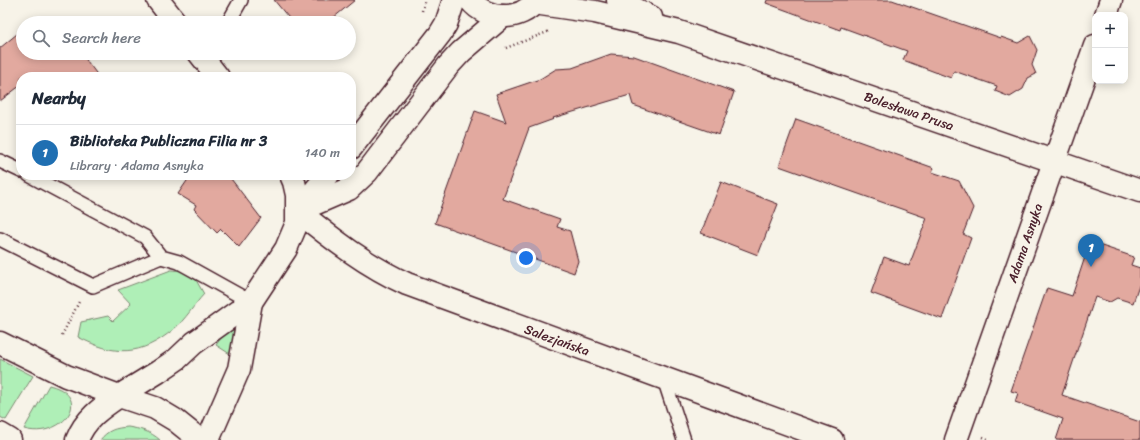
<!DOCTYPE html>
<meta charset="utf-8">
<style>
:root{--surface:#fff;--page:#f6f6f7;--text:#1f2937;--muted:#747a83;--line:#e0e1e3;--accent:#1f6fb2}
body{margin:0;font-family:Sriracha,sans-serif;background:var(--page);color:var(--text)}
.controls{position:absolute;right:12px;top:12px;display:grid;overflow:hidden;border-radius:8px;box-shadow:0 2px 10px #0003}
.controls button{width:36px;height:36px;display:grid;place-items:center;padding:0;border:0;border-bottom:1px solid var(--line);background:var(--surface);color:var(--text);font:20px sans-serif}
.you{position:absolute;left:526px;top:258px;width:14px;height:14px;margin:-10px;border:3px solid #fff;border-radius:50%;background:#1a73e8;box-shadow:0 0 0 6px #1a73e833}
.badge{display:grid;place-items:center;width:26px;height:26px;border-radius:50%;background:var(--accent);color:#fff;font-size:13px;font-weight:700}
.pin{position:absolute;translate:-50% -33px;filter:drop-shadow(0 1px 2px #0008)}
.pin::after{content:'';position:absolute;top:21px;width:14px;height:12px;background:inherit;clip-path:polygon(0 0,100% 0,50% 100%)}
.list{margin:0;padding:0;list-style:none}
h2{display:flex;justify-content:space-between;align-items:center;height:52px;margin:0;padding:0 16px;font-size:17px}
h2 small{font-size:13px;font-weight:400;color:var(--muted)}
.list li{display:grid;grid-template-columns:26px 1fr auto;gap:12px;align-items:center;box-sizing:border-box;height:56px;padding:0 16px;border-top:1px solid var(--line)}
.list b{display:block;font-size:15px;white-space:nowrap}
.list p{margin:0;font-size:13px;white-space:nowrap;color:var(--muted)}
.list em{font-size:13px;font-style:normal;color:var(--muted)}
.icon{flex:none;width:22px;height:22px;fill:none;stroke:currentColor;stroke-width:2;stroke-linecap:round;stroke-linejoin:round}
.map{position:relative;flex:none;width:1140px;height:440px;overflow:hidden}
.search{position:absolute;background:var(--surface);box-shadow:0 2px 10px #0003;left:16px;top:16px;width:340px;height:44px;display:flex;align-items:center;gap:10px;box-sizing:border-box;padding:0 14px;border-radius:22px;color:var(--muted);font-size:15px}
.panel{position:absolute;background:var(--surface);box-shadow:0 2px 10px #0003;left:16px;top:72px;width:340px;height:108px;border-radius:16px}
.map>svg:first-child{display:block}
.green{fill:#afefb7;stroke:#7c8771}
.building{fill:#e2a99f;stroke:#4a1f2b}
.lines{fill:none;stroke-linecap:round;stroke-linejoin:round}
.service-casing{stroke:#4a1f2b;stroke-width:16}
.minor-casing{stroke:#4a1f2b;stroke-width:25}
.secondary-casing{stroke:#4a1f2b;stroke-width:25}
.path{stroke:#4a1f2b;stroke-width:2.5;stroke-dasharray:1 3;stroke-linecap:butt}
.service{stroke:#f7f3e8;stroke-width:13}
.minor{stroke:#f7f3e8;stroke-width:22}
.secondary{stroke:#f7f3e8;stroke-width:22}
.labels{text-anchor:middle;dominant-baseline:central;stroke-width:3;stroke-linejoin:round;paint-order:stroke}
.street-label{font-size:13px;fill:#4a1f2b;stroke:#f7f3e8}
</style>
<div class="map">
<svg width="1140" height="440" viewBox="0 0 1140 440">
<rect width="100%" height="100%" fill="#f7f3e8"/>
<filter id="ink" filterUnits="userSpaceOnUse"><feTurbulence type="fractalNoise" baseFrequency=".025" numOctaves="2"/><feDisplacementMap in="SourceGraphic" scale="8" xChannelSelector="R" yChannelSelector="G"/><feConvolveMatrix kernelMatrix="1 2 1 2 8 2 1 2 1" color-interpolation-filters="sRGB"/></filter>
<g filter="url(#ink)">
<g class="green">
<path d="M 171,270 L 185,271 L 196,280 L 204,294 C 194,305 185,320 174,329 C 140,357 115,356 78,337 L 81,322 L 108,316 L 113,321 L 131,304 L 118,290 Z"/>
<path d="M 238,317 L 233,356 L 216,345 L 233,321 Z"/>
<path d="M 0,359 L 33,376 L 6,420 L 0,417 Z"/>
<path d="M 49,385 C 96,397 61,440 24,429 Z"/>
<path d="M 128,427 C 140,429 150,431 160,440 L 100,440 C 108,430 115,428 128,427 Z"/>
</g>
<g class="building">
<path d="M 274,0 L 355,0 L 327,23 L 293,23 Z"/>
<path d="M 767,0 L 892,0 L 1001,38 L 1001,37 L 1018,43 L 1030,36 L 1037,50 L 1032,65 L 1036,74 L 1028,78 L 1023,89 L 1010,97 L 995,91 L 997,86 L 954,71 L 951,78 L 903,60 L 907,51 L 841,27 L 840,30 L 766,3 Z"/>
<path d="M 23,29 L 23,53 L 81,53 L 99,77 L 21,77 L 21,85 L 0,101 L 0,48 Z"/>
<path d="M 611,54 L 634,56 L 734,92 L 719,135 L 633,105 L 630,95 L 553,118 L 554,119 L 529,128 L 503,199 L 560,219 L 557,227 L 570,231 L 578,261 L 574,273 L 435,223 L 475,111 L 506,122 L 496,94 L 540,79 L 556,69 L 572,68 Z"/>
<path d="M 796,119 L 934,168 L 932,172 L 959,181 L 973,208 L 963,234 L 971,238 L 942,319 L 871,293 L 884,257 L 909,266 L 927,218 L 779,166 Z"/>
<path d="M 191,175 L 228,175 L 261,218 L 239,247 L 221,229 L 217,233 L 194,209 L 196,205 L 178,194 Z"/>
<path d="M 721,182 L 778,204 L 758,255 L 701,233 Z"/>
<path d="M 1090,242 L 1134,257 L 1131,265 L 1140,268 L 1140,283 L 1133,303 L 1117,298 L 1110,302 L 1095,297 L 1062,395 L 1140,422 L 1140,440 L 1056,440 L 1063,419 L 1015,402 L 1018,393 L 1011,391 L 1047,288 L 1072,296 Z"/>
</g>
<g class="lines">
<defs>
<g id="service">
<path d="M 228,23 L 241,0"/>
<path d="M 0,161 L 21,171"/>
<path d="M 29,175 L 145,237 L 161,257 L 179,262 L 251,302"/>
<path d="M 0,239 L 93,286 L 161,257"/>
<path d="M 664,379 L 684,440"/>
</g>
<g id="minor">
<path d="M 158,0 L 176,23"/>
<path d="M 470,0 C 487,21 520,22 537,0"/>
<path d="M 618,0 L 651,17"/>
<path d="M 534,3 L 595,12 L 679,32 L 1140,191"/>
<path d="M 1106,15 L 1111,0"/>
<path d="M 199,53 L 218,77"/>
<path d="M 351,148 L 440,34 L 446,24 L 454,0"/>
<path d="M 301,207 L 328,175"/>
<path d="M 298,211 C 332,239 367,266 407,284 L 832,440"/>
<path d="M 298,211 L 349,189 L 367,172 L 448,66 L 461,52 L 503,16"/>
<path d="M 119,396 L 158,372 L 177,359 L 194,343 L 251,302 L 286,249 L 297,223 L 297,195 L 294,182 L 291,175"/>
<path d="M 208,440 L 239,369 L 251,302"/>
<path d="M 956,440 L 1095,46"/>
</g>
<g id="secondary">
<path d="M 0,343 L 66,376 L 119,396 L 155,408 L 175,420 L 200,440"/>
<path d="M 0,434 L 10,440"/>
<path d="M 77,440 C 85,419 101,408 119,396"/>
</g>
</defs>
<use href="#service" class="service-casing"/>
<use href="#minor" class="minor-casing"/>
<use href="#secondary" class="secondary-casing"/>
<g class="path">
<path d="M 422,11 L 425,0"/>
<path d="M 506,48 L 550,31"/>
<path d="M 62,335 L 79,302"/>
<path d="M 983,437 L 990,440"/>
</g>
<use href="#service" class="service"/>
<use href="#minor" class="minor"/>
<use href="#secondary" class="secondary"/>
</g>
</g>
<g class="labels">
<g class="street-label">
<text transform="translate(909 111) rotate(19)">Bolesława Prusa</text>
<text transform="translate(1025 243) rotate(-71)">Adama Asnyka</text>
<text transform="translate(557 340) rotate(20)">Salezjańska</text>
</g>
</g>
</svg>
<div class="controls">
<button>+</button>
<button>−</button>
</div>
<div class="you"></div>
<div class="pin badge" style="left:1091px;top:267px">1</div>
<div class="search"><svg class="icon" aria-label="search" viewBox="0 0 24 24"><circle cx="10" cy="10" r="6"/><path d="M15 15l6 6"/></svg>Search here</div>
<section class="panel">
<h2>Nearby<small></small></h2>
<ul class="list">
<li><span class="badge">1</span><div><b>Biblioteka Publiczna Filia nr 3</b><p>Library · Adama Asnyka</p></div><em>140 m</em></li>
</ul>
</section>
</div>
